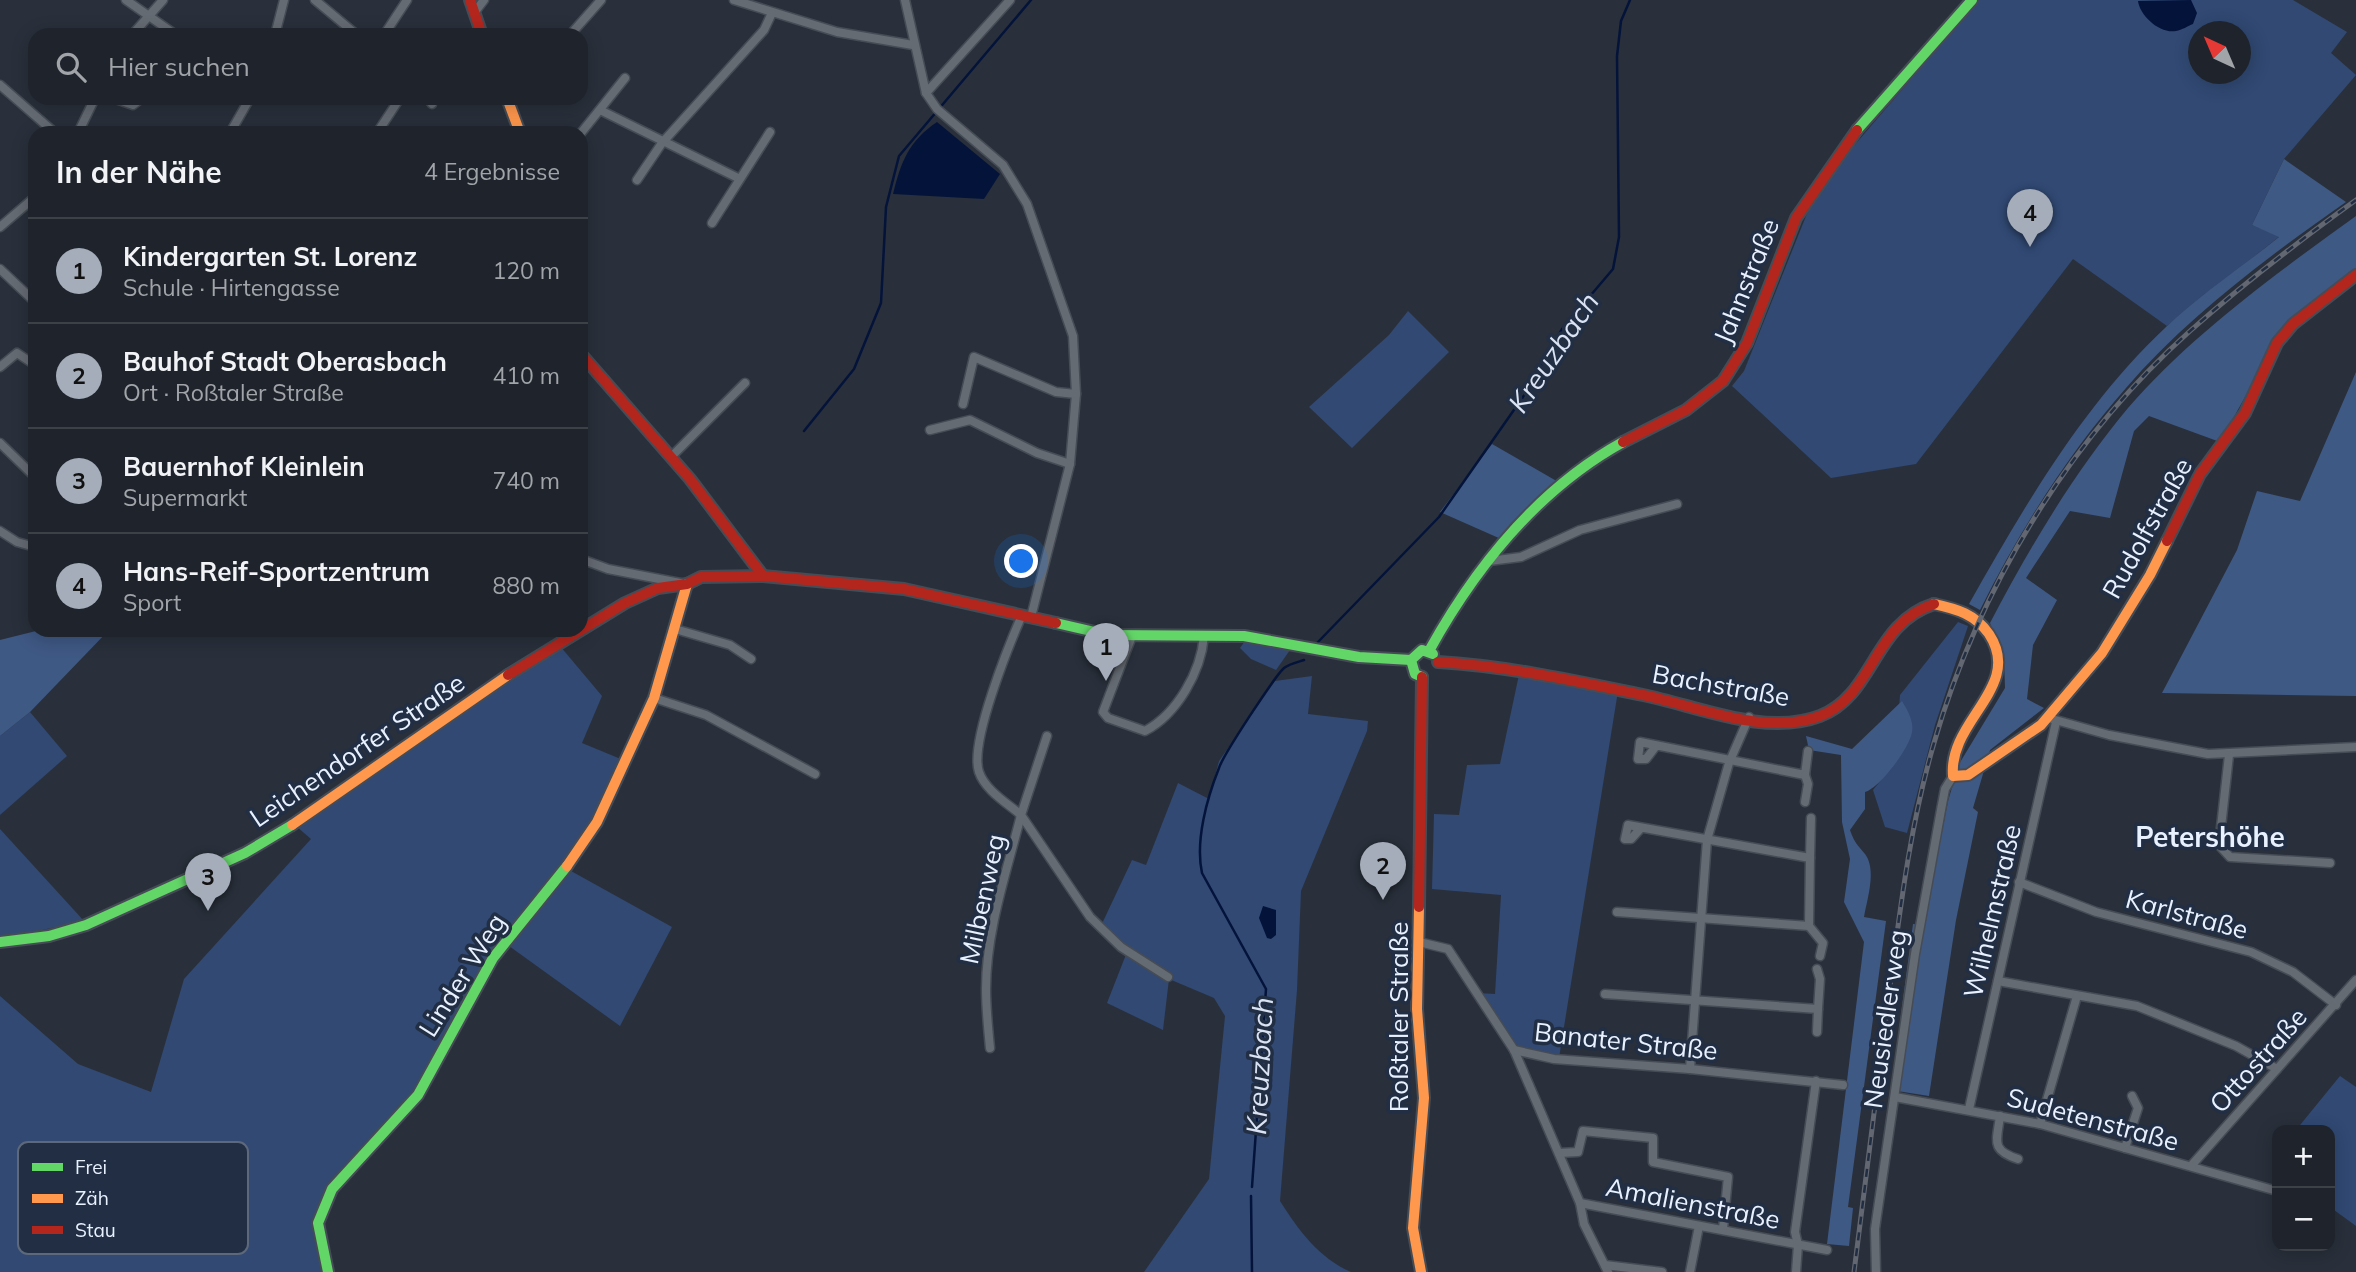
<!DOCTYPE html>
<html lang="de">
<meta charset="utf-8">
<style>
:root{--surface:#1f242c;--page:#2c3038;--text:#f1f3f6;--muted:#a1a4a9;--line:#3c4148;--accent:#a5adba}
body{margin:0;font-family:Mulish,sans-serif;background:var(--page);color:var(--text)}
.controls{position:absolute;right:21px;bottom:21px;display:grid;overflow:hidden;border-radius:14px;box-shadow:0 4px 18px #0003}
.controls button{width:63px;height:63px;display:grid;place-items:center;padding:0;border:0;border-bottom:2px solid var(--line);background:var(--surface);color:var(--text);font:35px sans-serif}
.compass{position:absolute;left:2188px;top:21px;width:63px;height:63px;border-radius:50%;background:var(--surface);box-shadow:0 4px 18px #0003;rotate:316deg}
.you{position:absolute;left:1022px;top:562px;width:24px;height:24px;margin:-18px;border:5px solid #fff;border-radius:50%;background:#1a73e8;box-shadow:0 0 0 10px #1a73e833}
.badge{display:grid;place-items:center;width:46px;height:46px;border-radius:50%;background:var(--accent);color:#111;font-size:23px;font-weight:700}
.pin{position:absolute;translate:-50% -58px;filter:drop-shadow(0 2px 4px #0008)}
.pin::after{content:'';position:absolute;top:37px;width:24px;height:21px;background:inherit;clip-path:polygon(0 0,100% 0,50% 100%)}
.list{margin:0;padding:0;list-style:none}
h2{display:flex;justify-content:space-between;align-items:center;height:91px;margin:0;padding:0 28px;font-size:30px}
h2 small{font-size:23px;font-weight:400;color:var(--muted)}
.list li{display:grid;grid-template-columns:46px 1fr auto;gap:21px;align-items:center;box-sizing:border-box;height:105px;padding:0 28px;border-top:2px solid var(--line)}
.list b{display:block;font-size:26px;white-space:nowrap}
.list p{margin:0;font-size:23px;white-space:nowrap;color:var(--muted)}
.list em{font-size:23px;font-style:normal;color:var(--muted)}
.icon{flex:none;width:38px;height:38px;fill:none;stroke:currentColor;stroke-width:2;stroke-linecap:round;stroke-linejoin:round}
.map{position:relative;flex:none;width:2356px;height:1272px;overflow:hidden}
.search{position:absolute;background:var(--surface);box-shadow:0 4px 18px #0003;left:28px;top:28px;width:560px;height:77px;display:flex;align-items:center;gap:18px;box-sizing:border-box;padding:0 24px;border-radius:21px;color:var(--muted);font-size:26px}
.panel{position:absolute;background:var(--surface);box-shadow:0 4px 18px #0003;left:28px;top:126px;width:560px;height:511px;border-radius:21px}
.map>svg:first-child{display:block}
.green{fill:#314973;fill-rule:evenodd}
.forest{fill:#3f5985}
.water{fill:#04133a}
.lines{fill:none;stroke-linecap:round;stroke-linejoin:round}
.stream{stroke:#04133a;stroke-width:2.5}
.street-casing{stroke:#464c55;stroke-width:11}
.fast-casing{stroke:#464c55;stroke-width:14}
.slow-casing{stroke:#464c55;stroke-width:14}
.jam-casing{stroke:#464c55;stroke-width:14}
.street{stroke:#656b73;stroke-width:8}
.fast{stroke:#63d668;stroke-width:10}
.slow{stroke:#ff974d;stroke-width:10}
.jam{stroke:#b3261e;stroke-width:10}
.rail-casing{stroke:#626771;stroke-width:5}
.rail{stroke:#212e43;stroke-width:2.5;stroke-dasharray:8;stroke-linecap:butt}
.labels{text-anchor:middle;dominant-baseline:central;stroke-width:7;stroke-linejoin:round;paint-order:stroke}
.street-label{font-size:26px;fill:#e8f1ff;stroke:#212e43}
.water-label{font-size:28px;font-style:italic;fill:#dae3f3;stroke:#212e43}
.neighbourhood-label{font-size:28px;font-weight:bold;fill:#e8f1ff;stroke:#212e43}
.key{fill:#212e43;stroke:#5d687b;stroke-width:2}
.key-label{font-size:19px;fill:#e8f1ff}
</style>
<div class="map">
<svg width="2356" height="1272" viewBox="0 0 2356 1272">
<rect width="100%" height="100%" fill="#29303b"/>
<g class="green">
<path d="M 1979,0 L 2293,0 L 2347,32 L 2331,53 L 2356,75 L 2284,159 L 2252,225 L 2280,236 L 2167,326 L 2073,259 L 1916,464 L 1831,478 L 1732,386 L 1744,371 L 1806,216 L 1828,176 ZM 2198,32 L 2240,32 L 2240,74 L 2198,74 Z"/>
<path d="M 1408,311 L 1449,352 L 1352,448 L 1309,407 L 1389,335 Z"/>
<path d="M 1958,622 L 1968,626 L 1935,725 L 1907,833 L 1885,827 L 1873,790 L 1895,763 L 1900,695 Z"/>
<path d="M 1245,641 L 1290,650 L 1276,670 L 1251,659 L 1240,648 Z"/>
<path d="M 560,646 L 602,696 L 582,743 L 628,762 L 571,871 L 672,927 L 620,1026 L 505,943 L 414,1097 L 354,1162 L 316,1212 L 329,1272 L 0,1272 L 0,996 L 78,1064 L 151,1092 L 184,979 L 311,839 L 296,826 Z"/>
<path d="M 1520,670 L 1618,691 L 1559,1058 L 1510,1048 L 1477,993 L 1495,994 L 1501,895 L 1432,889 L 1434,814 L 1459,815 L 1467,765 L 1500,764 Z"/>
<path d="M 1312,676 L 1308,714 L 1368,721 L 1367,731 L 1301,891 L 1297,990 L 1280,1201 C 1299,1231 1319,1258 1351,1272 L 1144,1272 L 1209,1179 L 1225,1016 L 1214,998 L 1169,979 L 1163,1030 L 1107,1003 L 1127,952 L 1099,930 L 1132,860 L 1146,865 L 1178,783 L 1209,799 L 1219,761 L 1275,681 Z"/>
<path d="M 30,712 L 67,756 L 0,815 L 0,736 Z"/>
<path d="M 0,829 L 84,921 L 0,939 Z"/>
<path d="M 2340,1076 L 2356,1087 L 2356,1226 L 2330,1207 L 2330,1173 L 2334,1167 L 2330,1163 L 2330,1130 L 2296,1130 Z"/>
</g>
<g class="forest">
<path d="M 2284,159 L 2346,202 C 2269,256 2188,316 2126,388 C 2067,455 2020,530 1980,610 L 1969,604 C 2025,505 2083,405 2166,327 C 2201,294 2242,267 2279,237 L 2252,225 Z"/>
<path d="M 2356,216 L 2356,270 L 2285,325 L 2220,442 L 2149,416 L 2134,431 L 2110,518 L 2070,511 L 2026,578 L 2057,600 L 2033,645 L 2027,699 L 2044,708 L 1990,750 L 1973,808 L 1978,812 L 1956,920 L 1929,1096 L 1891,1090 L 1913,924 L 1924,925 L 1948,801 L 1959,764 L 2005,688 L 2004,658 L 1990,623 C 2030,547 2073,474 2128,408 C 2192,334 2277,273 2356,216 Z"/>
<path d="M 2356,372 L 2356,696 L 2162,693 L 2237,550 L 2257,491 L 2300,501 Z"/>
<path d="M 1492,444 L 1560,483 L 1501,539 L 1440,512 Z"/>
<path d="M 40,630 L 109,630 L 30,712 L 0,736 L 0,640 Z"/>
<path d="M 1902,701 C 1907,710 1914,720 1912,732 C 1910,747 1880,788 1865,792 L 1865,809 L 1850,830 C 1855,844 1857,844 1865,854 C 1877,870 1867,899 1864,917 L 1886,921 L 1848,1207 L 1853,1208 L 1849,1246 L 1827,1244 L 1864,942 L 1844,902 L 1850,859 L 1842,822 L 1841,755 L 1809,750 L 1806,736 L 1852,749 Z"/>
</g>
<g class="water">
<path d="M 2191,0 L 2197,13 L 2193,24 C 2188,26 2182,30 2176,31 C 2160,34 2140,16 2138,1 Z"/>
<path d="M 937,122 L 1000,174 L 984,199 L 893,194 C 901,161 909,141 937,122 Z"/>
<path d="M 1263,906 L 1276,910 L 1276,935 L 1271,939 L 1267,938 L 1259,918 Z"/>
</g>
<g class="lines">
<g class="stream">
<path d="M 804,431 L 854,369 L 881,303 L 886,207 L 899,156 L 1031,0"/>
<path d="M 1318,642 L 1439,517 L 1523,397 L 1562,329 L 1613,269 L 1619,237 L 1617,56 L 1621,21 L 1630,0"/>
<path d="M 1252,1187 L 1266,989 L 1202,873 C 1195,841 1207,798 1219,768 C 1223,755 1275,676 1284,668 C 1289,664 1298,662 1304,660"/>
<path d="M 1251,1196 L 1252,1272"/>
</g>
<defs>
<g id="street">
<path d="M 126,0 L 176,35"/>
<path d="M 315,0 L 357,35"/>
<path d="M 734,0 L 837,32 L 913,45"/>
<path d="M 905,0 L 926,93 L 937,109 L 1003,165 L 1027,204 L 1073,336 L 1076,394 L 1070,464 L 1031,617"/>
<path d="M 474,13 L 484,0"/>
<path d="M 132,35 L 163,0"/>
<path d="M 275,35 L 284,0"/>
<path d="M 384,35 L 407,0"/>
<path d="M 570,35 L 601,0"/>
<path d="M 0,85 L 55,133"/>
<path d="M 926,93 L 1010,0"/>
<path d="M 113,98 L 133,105 L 142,98"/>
<path d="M 427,98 L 432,104"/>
<path d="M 600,110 L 738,178"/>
<path d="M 78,133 L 95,98"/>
<path d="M 230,133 L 250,98"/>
<path d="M 377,133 L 400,98"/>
<path d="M 581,133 L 625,78"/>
<path d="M 637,180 L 662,143 L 764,30 L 772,13"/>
<path d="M 712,223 L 770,132"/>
<path d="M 0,227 L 35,197"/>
<path d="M 0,269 L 35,302"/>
<path d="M 0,367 L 17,353 L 35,365"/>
<path d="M 963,404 L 974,357 L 1056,392 L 1076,394"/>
<path d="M 930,430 L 970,420 L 1037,453 L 1070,464"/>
<path d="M 0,443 L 35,477"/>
<path d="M 671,457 L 745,383"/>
<path d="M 0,531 L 17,542 L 35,547"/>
<path d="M 581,559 L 608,569 L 680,583"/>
<path d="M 1489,561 L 1521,557 L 1580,530 L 1677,504"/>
<path d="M 675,629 L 730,645 L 751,659"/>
<path d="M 1132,636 L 1103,712 L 1108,718 L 1145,731 C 1177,714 1201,672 1204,636"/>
<path d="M 654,698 L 706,715 L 815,774"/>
<path d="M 2052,719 L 2109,735 L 2208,754 L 2356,747"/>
<path d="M 1047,736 L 1021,815 L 1090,917 L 1121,947 L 1168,977"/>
<path d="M 1656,746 L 1646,759 L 1638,759 L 1640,742 L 1805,775 L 1808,751"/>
<path d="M 2229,755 L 2219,845 L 2230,857 L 2330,863"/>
<path d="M 1805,775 L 1808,784 L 1805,802"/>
<path d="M 1810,858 L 1811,818"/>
<path d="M 2019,882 L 2096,912 L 2251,952 L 2293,972 L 2336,1005"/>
<path d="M 1617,912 L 1809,926 L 1810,858 L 1628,825 L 1625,839 L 1631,839 L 1641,828"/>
<path d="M 1809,926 L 1823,943 L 1820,956"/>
<path d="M 1419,942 L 1448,949 L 1514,1050 L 1580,1203 L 1827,1250"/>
<path d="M 1998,981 L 2137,1006 L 2236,1046 L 2277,1069"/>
<path d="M 1605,994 L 1818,1009 L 1820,979 L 1817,969"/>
<path d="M 1817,1032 L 1818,1009"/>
<path d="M 990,1048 C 988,1028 986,1008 986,989 C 986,930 1007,871 1021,815 C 1007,803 985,790 979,772 C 969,743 1009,645 1022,615"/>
<path d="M 1514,1050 L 1554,1059 L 1690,1069 L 1843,1085"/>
<path d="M 1690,1069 L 1707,840 L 1729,763 L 1749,717"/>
<path d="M 1895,1097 L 2040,1124 L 2277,1191"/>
<path d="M 1969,1109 L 2056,722"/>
<path d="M 2000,1116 C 1997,1141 1990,1150 2018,1159"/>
<path d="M 2040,1124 L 2077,996"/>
<path d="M 2125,1148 L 2138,1108 L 2132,1096"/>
<path d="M 1559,1153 L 1578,1152 L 1583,1131 L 1653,1138 L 1653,1162 L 1728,1177 L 1723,1229"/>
<path d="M 2191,1166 L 2356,980"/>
<path d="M 1580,1203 L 1584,1224 L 1608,1272"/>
<path d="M 1605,1265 L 1662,1272"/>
<path d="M 1690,1272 L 1699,1226"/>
<path d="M 1796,1272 L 1798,1245 L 1795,1232 L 1816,1081"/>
<path d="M 1876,1272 L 1875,1229 L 1915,954 L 1941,810 L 1945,789 L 1953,776"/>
</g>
<g id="fast">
<path d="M 1857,130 L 1972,0"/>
<path d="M 1056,623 L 1108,635 L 1244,636 L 1359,657 L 1411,660"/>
<path d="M 1429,651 C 1475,568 1538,489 1623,442"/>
<path d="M 1422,677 L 1415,674 L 1411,660 L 1422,650 L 1433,654"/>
<path d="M 0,942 L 49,936 L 86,925 L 245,853 L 292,825"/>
<path d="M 328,1272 L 318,1223 L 332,1189 L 418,1095 L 493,958 L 567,866"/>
</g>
<g id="slow">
<path d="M 507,98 L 520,133"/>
<path d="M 1934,604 C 1957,609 1975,614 1989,634 C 2024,687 1948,720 1953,776 L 1968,775 L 2041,725 L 2102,653 L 2150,575 L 2167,541"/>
<path d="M 292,825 L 508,675"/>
<path d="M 567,866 L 597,822 L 654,698 L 687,584"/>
<path d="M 1419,907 L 1417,1009 L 1424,1098 L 1413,1228 L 1421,1272"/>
</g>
<g id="jam">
<path d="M 470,0 L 482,35"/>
<path d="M 581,354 L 690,479 L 763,576"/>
<path d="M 1623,442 L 1686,410 L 1723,381 L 1747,343 L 1796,218 L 1857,130"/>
<path d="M 2167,541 L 2200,474 L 2245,413 L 2277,343 L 2293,324 L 2356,275"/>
<path d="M 1438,662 C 1507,666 1575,681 1643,695 C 1697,706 1765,737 1820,716 C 1874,696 1873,623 1934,604"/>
<path d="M 508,675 L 625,603 L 658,588 L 687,584 L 701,577 L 763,576 L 904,589 L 1056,623"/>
<path d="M 1419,907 L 1422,677"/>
</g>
</defs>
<use href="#street" class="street-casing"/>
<use href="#fast" class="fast-casing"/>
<use href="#slow" class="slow-casing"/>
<use href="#jam" class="jam-casing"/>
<use href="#street" class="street"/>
<use href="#fast" class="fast"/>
<use href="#slow" class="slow"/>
<use href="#jam" class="jam"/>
<defs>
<path id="rail" d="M 1854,1272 C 1866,1180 1877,1087 1889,994 C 1900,910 1910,825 1934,743 C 1979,588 2069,439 2190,331 C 2243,284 2299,241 2356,200"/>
</defs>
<use href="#rail" class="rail-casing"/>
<use href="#rail" class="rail"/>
</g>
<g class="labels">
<g class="street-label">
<text transform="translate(1746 281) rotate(-68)">Jahnstraße</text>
<text transform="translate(2147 528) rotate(-61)">Rudolfstraße</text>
<text transform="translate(1721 685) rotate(10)">Bachstraße</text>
<text transform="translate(357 750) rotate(-34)">Leichendorfer Straße</text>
<text transform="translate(982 899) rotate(-78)">Milbenweg</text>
<text transform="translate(1992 911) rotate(-77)">Wilhelmstraße</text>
<text transform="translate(2187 914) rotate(15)">Karlstraße</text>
<text transform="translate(462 975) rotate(-58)">Linder Weg</text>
<text transform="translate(1398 1017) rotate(-90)">Roßtaler Straße</text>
<text transform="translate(1885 1019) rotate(-82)">Neusiedlerweg</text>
<text transform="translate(1626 1041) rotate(6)">Banater Straße</text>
<text transform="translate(2258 1060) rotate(-48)">Ottostraße</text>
<text transform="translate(2093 1119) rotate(15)">Sudetenstraße</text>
<text transform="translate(1693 1203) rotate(11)">Amalienstraße</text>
</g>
<g class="water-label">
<text transform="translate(1553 352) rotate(-56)">Kreuzbach</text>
<text transform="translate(1259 1066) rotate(-87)">Kreuzbach</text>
</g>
<g class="neighbourhood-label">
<text x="2210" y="836">Petershöhe</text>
</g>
</g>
<rect x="18" y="1142" width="230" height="112" rx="10" class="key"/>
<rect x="32" y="1163" width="31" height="8" fill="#63d668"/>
<rect x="32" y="1194" width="31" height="9" fill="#ff974d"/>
<rect x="32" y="1226" width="31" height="8" fill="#b3261e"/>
<g class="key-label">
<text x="75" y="1174">Frei</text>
<text x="75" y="1205">Zäh</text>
<text x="75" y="1237">Stau</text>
</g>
</svg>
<div class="controls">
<button>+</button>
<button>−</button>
</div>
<svg class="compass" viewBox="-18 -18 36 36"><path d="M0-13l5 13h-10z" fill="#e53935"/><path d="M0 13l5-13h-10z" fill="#a1a4a9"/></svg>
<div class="you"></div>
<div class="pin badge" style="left:1106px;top:681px">1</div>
<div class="pin badge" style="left:1383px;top:900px">2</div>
<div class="pin badge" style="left:208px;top:911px">3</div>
<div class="pin badge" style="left:2030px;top:247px">4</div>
<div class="search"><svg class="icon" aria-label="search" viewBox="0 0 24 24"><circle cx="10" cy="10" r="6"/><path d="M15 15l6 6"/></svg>Hier suchen</div>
<section class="panel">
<h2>In der Nähe<small>4 Ergebnisse</small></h2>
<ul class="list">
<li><span class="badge">1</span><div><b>Kindergarten St. Lorenz</b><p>Schule · Hirtengasse</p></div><em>120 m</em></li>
<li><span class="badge">2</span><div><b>Bauhof Stadt Oberasbach</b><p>Ort · Roßtaler Straße</p></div><em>410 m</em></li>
<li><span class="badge">3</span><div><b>Bauernhof Kleinlein</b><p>Supermarkt</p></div><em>740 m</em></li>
<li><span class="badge">4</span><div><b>Hans-Reif-Sportzentrum</b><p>Sport</p></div><em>880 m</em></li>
</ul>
</section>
</div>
